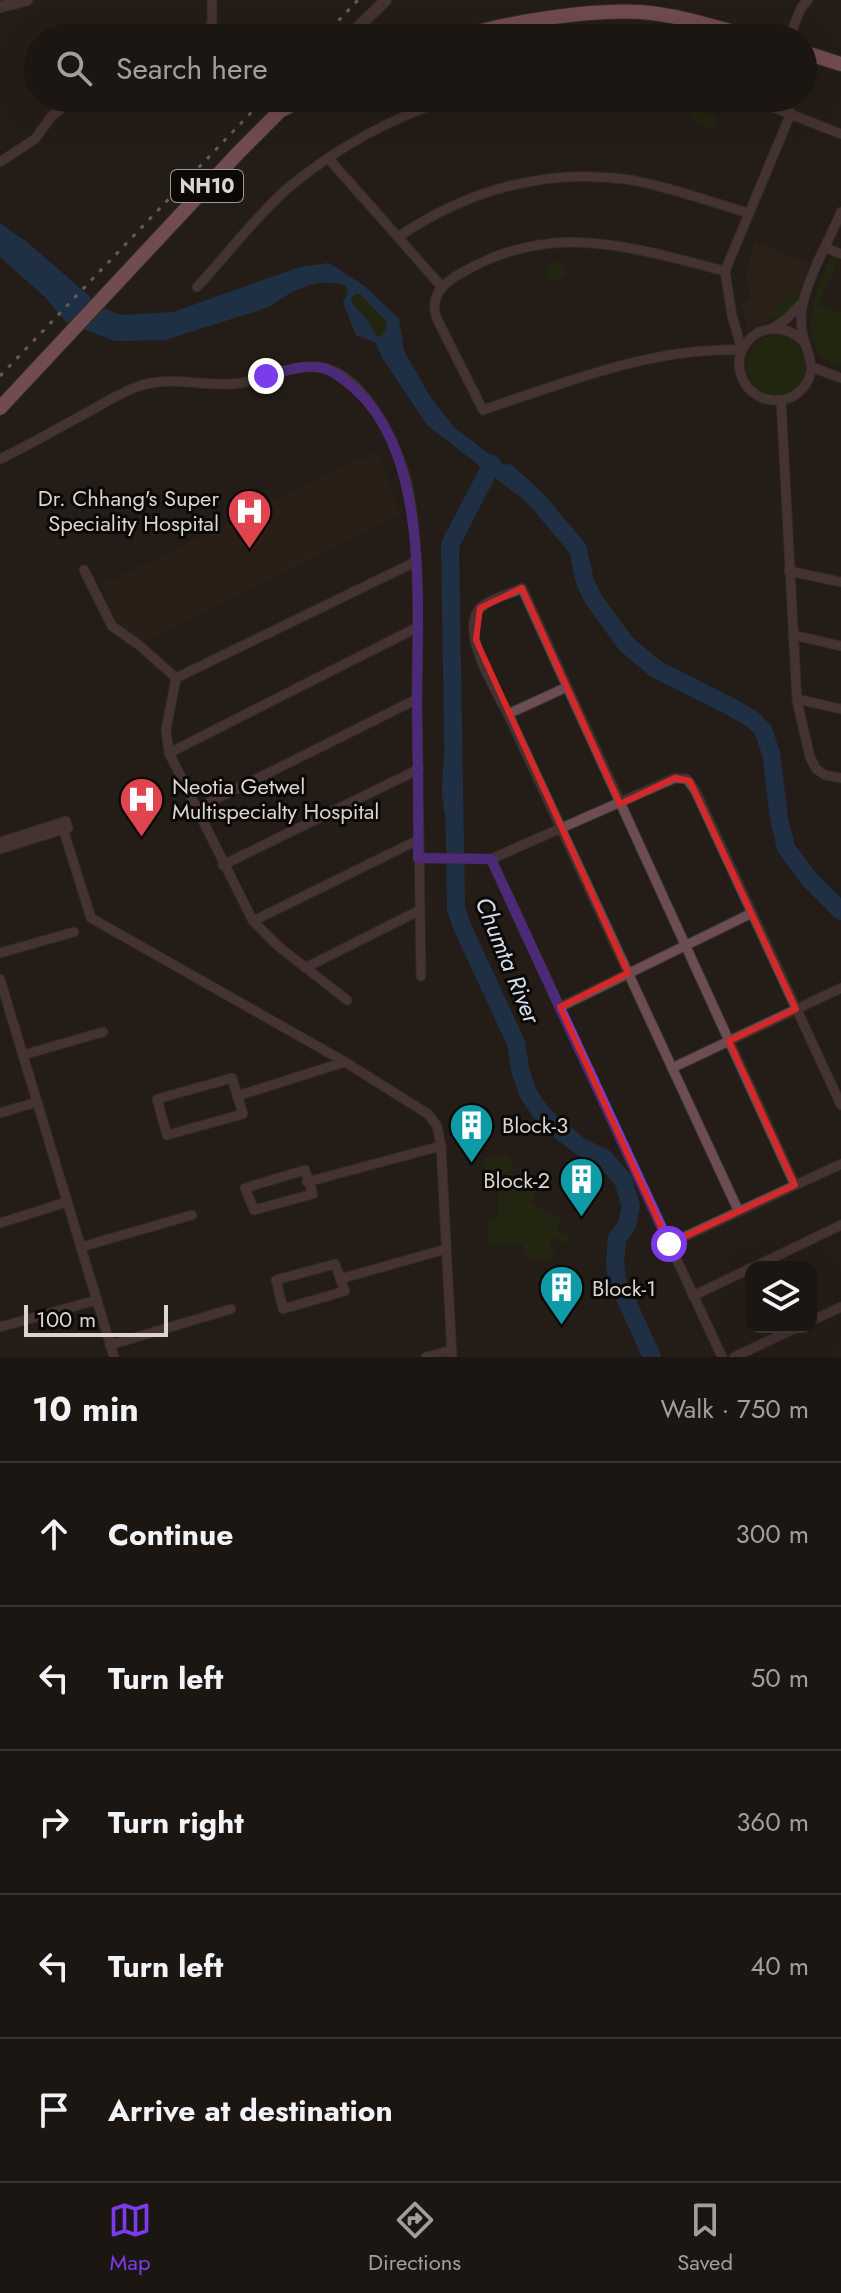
<!DOCTYPE html>
<meta charset="utf-8">
<style>
:root{--surface:#1b1611;--page:#241f1a;--text:#f1f3f6;--muted:#a09f9f;--line:#393531;--accent:#7c3aed}
body{margin:0;font-family:Jost,sans-serif;background:var(--page);color:var(--text)}
.controls{position:absolute;right:24px;bottom:24px;display:grid;overflow:hidden;border-radius:16px;box-shadow:0 8px 32px #0002}
.controls button{width:72px;height:72px;display:grid;place-items:center;padding:0;border:0;border-bottom:2px solid var(--line);background:var(--surface);color:var(--text);font:40px sans-serif}
.scale{position:absolute;left:24px;bottom:20px;width:144px;box-sizing:border-box;padding-left:8px;border:4px solid #dad5d1;border-top:0;font-size:22px;line-height:28px;white-space:nowrap;color:#dad5d1;-webkit-text-stroke:6px #0b0806;paint-order:stroke}
.stop{position:absolute;width:24px;height:24px;margin:-18px;border:6px solid #7c3aed;border-radius:50%;background:#fff}
.stop.end{background:#7c3aed;border-color:#fff;box-shadow:0 2px 8px #0008}
.list{margin:0;padding:0;list-style:none}
h2{display:flex;justify-content:space-between;align-items:center;height:104px;margin:0;padding:0 32px;font-size:34px}
h2 small{font-size:26px;font-weight:400;color:var(--muted)}
.list li{display:grid;grid-template-columns:52px 1fr auto;gap:24px;align-items:center;box-sizing:border-box;height:144px;padding:0 32px;border-top:2px solid var(--line)}
.list b{display:block;font-size:30px;white-space:nowrap}
.list em{font-size:26px;font-style:normal;color:var(--muted)}
.icon{flex:none;width:44px;height:44px;fill:none;stroke:currentColor;stroke-width:2;stroke-linecap:round;stroke-linejoin:round}
.map{position:relative;flex:none;width:841px;height:1357px;overflow:hidden}
.search{position:absolute;background:var(--surface);box-shadow:0 8px 32px #0002;left:24px;right:24px;top:24px;height:88px;display:flex;align-items:center;gap:20px;box-sizing:border-box;padding:0 28px;border-radius:44px;color:var(--muted);font-size:30px}
.sheet{height:824px;background:var(--surface)}
nav{display:flex;justify-content:space-around;align-items:center;box-sizing:border-box;height:112px;border-top:2px solid var(--line);background:var(--surface);font-size:22px;color:var(--muted)}
nav a{display:grid;justify-items:center;gap:4px}
nav .on{color:var(--accent)}
.map>svg:first-child{display:block}
.built{fill:#31241a}
.medical{fill:#312218}
.green{fill:#213008}
.water{fill:#1a477a;fill-rule:evenodd}
.lines{fill:none;stroke-linecap:round;stroke-linejoin:round}
.stream{stroke:#1a477a;stroke-width:3}
.river{stroke:#1a477a;stroke-width:18}
.minor-casing{stroke:#3d3731;stroke-width:11}
.tertiary-casing{stroke:#3d3731;stroke-width:13}
.trunk-casing{stroke:#3d3731;stroke-width:16}
.minor{stroke:#6d4d54;stroke-width:9}
.tertiary{stroke:#6d4d54;stroke-width:11}
.trunk{stroke:#cc8495;stroke-width:14}
.rail{stroke:#aea8a4;stroke-width:3;stroke-dasharray:4 8;stroke-linecap:butt}
.route{stroke:#7c3aed;stroke-width:10}
.marked{fill:none;stroke:#d62828;stroke-width:6;stroke-linejoin:round}
.labels{text-anchor:middle;dominant-baseline:central;stroke-width:6;stroke-linejoin:round;paint-order:stroke}
.shield{fill:#0b0806;stroke:#9c9894;stroke-width:2}
.shield-label{font-size:20px;font-weight:bold;fill:#dad5d1}
.poi-label{font-size:22px;fill:#dad5d1;stroke:#0b0806;text-anchor:start}
.water-label{font-size:24px;font-style:italic;fill:#d3e0ef;stroke:#0b0806}
</style>
<div class="map">
<svg width="841" height="1357" viewBox="0 0 841 1357">
<rect width="100%" height="100%" fill="#241d17"/>
<path class="built" d="M 754,242 L 810,263 L 798,294 L 784,309 L 768,321 L 747,331 L 742,305 L 750,297 L 746,278 Z"/>
<path class="medical" d="M 378,451 L 399,515 L 144,641 L 114,621 L 101,585 Z"/>
<g class="green">
<path d="M 696,110 L 717,116 L 717,121 L 713,128 L 692,121 L 692,112 Z"/>
<path d="M 833,255 L 839,258 L 819,305 L 839,313 L 841,310 L 841,365 C 790,356 816,283 833,255 Z"/>
<circle cx="557" cy="271" r="9"/>
<path d="M 795,290 L 802,296 L 776,320 L 770,313 Z"/>
<path d="M 355,294 L 360,294 L 386,320 L 387,329 L 380,337 L 376,336 L 370,323 L 352,303 L 351,300 Z"/>
<circle cx="776" cy="365" r="30"/>
<path d="M 507,1155 L 515,1169 L 511,1175 L 522,1193 L 533,1187 L 536,1193 L 531,1203 L 561,1219 L 556,1230 L 571,1237 L 568,1243 L 553,1237 L 548,1249 L 556,1253 L 550,1260 L 527,1260 L 522,1244 L 494,1245 L 489,1242 L 488,1220 L 499,1215 L 497,1176 L 485,1174 L 484,1158 Z"/>
</g>
<path class="water" d="M 0,223 L 28,243 L 103,308 L 121,315 L 173,312 L 300,267 L 329,263 L 366,287 L 399,319 L 404,351 L 431,398 L 455,428 L 528,484 L 516,494 L 427,425 L 383,359 L 375,342 L 356,335 L 343,303 L 348,291 L 345,285 C 315,277 293,290 269,307 L 165,340 L 115,341 L 67,323 L 45,297 L 0,257 ZM 355,294 L 360,294 L 386,321 L 387,329 L 380,337 L 376,336 L 370,323 L 352,303 L 351,300 Z"/>
<g class="lines">
<path class="stream" d="M 454,832 C 439,806 444,780 446,751 C 447,743 445,734 445,726 L 454,713"/>
<g class="river">
<path d="M 492,464 L 450,545 L 456,908 L 461,924 L 516,1043 L 521,1073 L 529,1095 L 542,1114 L 557,1128 L 581,1147 L 604,1158 L 623,1180 L 631,1206 L 627,1225 L 617,1238 L 615,1263 L 617,1280 L 652,1357"/>
<path d="M 507,473 L 537,500 L 578,549 L 585,582 L 594,600 L 626,644 L 656,669 L 733,708 L 752,719 L 763,730 L 771,753 L 779,818 L 786,848 L 809,879 L 841,911"/>
</g>
<defs>
<g id="minor">
<path d="M 205,38 L 212,22 L 212,0"/>
<path d="M 789,38 L 801,8 L 808,0"/>
<path d="M 749,98 L 841,134"/>
<path d="M 328,158 L 442,287"/>
<path d="M 0,162 L 35,139 L 51,117 L 73,98"/>
<path d="M 398,237 C 467,190 547,167 631,180 C 671,187 710,202 749,213"/>
<path d="M 826,248 L 841,254"/>
<path d="M 725,271 C 630,247 550,219 458,275 C 441,285 429,298 437,319 L 483,410 C 566,382 653,347 742,350 L 732,316 L 725,271 L 791,113"/>
<path d="M 197,287 C 227,255 255,217 288,188 C 336,148 394,116 454,98"/>
<path d="M 773,328 L 785,320 L 803,302"/>
<path d="M 804,342 C 787,325 760,323 745,345 C 730,367 746,398 772,400 C 782,401 793,398 800,391 C 818,374 810,358 804,340 C 801,330 800,314 803,303 C 810,272 829,241 841,212"/>
<path d="M 812,367 L 841,378"/>
<path d="M 781,400 L 797,701 L 810,757 L 816,769 L 825,775 L 841,778"/>
<path d="M 0,459 C 31,444 60,427 90,411 C 109,400 130,387 151,383 C 180,377 211,388 241,383 C 268,378 296,362 324,368 C 368,378 402,453 409,493 C 421,560 417,631 417,698 C 418,791 419,884 421,976"/>
<path d="M 84,570 L 112,626 L 139,645 L 176,678"/>
<path d="M 789,571 L 841,582"/>
<path d="M 793,635 L 841,646"/>
<path d="M 176,678 L 166,730 L 169,753 L 253,921 L 278,946 L 347,1000"/>
<path d="M 176,678 L 415,562"/>
<path d="M 797,699 L 841,709"/>
<path d="M 508,714 L 567,687"/>
<path d="M 169,753 L 418,627"/>
<path d="M 196,809 L 417,699"/>
<path d="M 63,829 L 91,918 L 345,1062 L 428,1114 L 437,1126 L 441,1146 L 452,1357"/>
<path d="M 0,842 L 66,821 L 68,828 L 0,849"/>
<path d="M 418,858 L 491,859 L 675,778 L 687,779 L 695,790 L 841,1105"/>
<path d="M 491,859 L 722,1357"/>
<path d="M 223,865 L 419,769"/>
<path d="M 253,921 L 418,840"/>
<path d="M 0,953 L 74,932"/>
<path d="M 305,968 L 420,910"/>
<path d="M 0,979 L 114,1357"/>
<path d="M 560,1007 L 752,913"/>
<path d="M 23,1055 L 103,1032"/>
<path d="M 672,1068 L 841,988"/>
<path d="M 232,1078 L 243,1114 L 167,1135 L 157,1099 Z"/>
<path d="M 237,1096 L 345,1062"/>
<path d="M 0,1113 L 37,1102"/>
<path d="M 305,1170 L 313,1194 L 254,1210 L 245,1188 Z"/>
<path d="M 307,1182 L 441,1146"/>
<path d="M 739,1212 L 508,714 C 497,693 457,629 481,607 C 491,598 510,594 522,588 L 795,1185"/>
<path d="M 0,1223 L 67,1202"/>
<path d="M 669,1244 L 841,1164"/>
<path d="M 81,1247 L 192,1215"/>
<path d="M 335,1264 L 345,1291 L 283,1309 L 276,1280 Z"/>
<path d="M 754,1267 L 841,1225"/>
<path d="M 340,1279 L 446,1249"/>
<path d="M 693,1296 L 751,1268"/>
<path d="M 811,1321 L 841,1307"/>
<path d="M 0,1327 L 97,1300"/>
<path d="M 110,1345 L 231,1309"/>
<path d="M 426,1357 L 452,1350"/>
<path d="M 734,1357 L 798,1327"/>
</g>
<g id="tertiary">
<path d="M 0,7 L 27,0"/>
<path d="M 347,38 L 386,0"/>
</g>
<g id="trunk">
<path d="M 458,38 C 504,22 592,9 641,12 C 680,15 718,28 756,38"/>
<path d="M 803,52 L 841,64"/>
<path d="M 0,408 L 239,152 L 280,111 L 305,98"/>
</g>
</defs>
<use href="#minor" class="minor-casing"/>
<use href="#tertiary" class="tertiary-casing"/>
<use href="#trunk" class="trunk-casing"/>
<use href="#minor" class="minor"/>
<use href="#tertiary" class="tertiary"/>
<use href="#trunk" class="trunk"/>
<g class="rail">
<path d="M 322,38 L 358,0"/>
<path d="M 0,376 L 265,98"/>
</g>
</g>
<g class="lines">
<path class="route" d="M 266,376 C 284,371 307,363 326,369 C 337,373 347,382 356,390 C 428,454 418,603 417,693 C 417,748 419,803 418,858 L 491,859 L 669,1244"/>
</g>
<path d="M0 0H841V1357H0ZM 522,588 L 620,804 L 675,778 L 690,781 L 796,1009 L 729,1041 L 795,1185 L 669,1244 L 560,1007 L 628,973 L 476,640 L 480,608 Z" fill="#241d17" fill-opacity=".55" fill-rule="evenodd"/>
<path class="marked" d="M 522,588 L 620,804 L 675,778 L 690,781 L 796,1009 L 729,1041 L 795,1185 L 669,1244 L 560,1007 L 628,973 L 476,640 L 480,608 Z"/>
<defs>
<symbol id="hospital-pin" viewBox="-11 -11 22 30"><path d="M0 17L-7.5 6A9.5 9.5 0 1 1 7.5 6Z" fill="#e0444e" stroke="#0b0806"/><path d="M-5-5h3v3.5h4V-5h3V5h-3V1.5h-4V5h-3Z" fill="#fff"/></symbol>
<symbol id="building-pin" viewBox="-11 -11 22 30"><path d="M0 17L-7.5 6A9.5 9.5 0 1 1 7.5 6Z" fill="#0f9aa8" stroke="#0b0806"/><path d="M-4-6H4V6H1V3H-1V6H-4ZM-2.5-4.3h1.7v1.8h-1.7ZM.8-4.3h1.7v1.8H.8ZM-2.5-1h1.7V.8h-1.7ZM.8-1h1.7V.8H.8Z" fill="#fff"/></symbol>
</defs>
<g fill-rule="evenodd">
<use href="#hospital-pin" x="224" y="486" width="51" height="69"/>
<use href="#hospital-pin" x="116" y="774" width="51" height="69"/>
<use href="#building-pin" x="446" y="1100" width="51" height="69"/>
<use href="#building-pin" x="556" y="1154" width="51" height="69"/>
<use href="#building-pin" x="536" y="1262" width="51" height="69"/>
</g>
<g class="labels">
<rect class="shield" x="171" y="170" width="72" height="32" rx="6"/>
<g class="shield-label">
<text x="207" y="186">NH10</text>
</g>
<g class="poi-label">
<text x="219" y="498" text-anchor="end">Dr. Chhang's Super<tspan x="219" dy="25">Speciality Hospital</tspan></text>
<text x="172" y="786">Neotia Getwel<tspan x="172" dy="25">Multispecialty Hospital</tspan></text>
<text x="502" y="1125">Block-3</text>
<text x="550" y="1180" text-anchor="end">Block-2</text>
<text x="592" y="1288">Block-1</text>
</g>
<g class="water-label">
<text transform="translate(508 960) rotate(68)">Chumta River</text>
</g>
</g>
</svg>
<div class="controls">
<button><svg class="icon" aria-label="layers" viewBox="0 0 24 24"><path d="M12 4l9 5-9 5-9-5zM3 14l9 5 9-5"/></svg></button>
</div>
<div class="scale">100 m</div>
<div class="stop" style="left:669px;top:1244px"></div>
<div class="stop end" style="left:266px;top:376px"></div>
<div class="search"><svg class="icon" aria-label="search" viewBox="0 0 24 24"><circle cx="10" cy="10" r="6"/><path d="M15 15l6 6"/></svg>Search here</div>
</div>
<section class="sheet">
<h2>10 min<small>Walk · 750 m</small></h2>
<ul class="list">
<li><svg class="icon" aria-label="ahead" viewBox="0 0 24 24"><path d="M12 20V5M6 11l6-6 6 6"/></svg><div><b>Continue</b></div><em>300 m</em></li>
<li><svg class="icon" aria-label="left" viewBox="0 0 24 24"><path d="M17 20v-9H6M10 6l-5 5 5 5"/></svg><div><b>Turn left</b></div><em>50 m</em></li>
<li><svg class="icon" aria-label="right" viewBox="0 0 24 24"><path d="M7 20v-9h11M14 6l5 5-5 5"/></svg><div><b>Turn right</b></div><em>360 m</em></li>
<li><svg class="icon" aria-label="left" viewBox="0 0 24 24"><path d="M17 20v-9H6M10 6l-5 5 5 5"/></svg><div><b>Turn left</b></div><em>40 m</em></li>
<li><svg class="icon" aria-label="arrive" viewBox="0 0 24 24"><path d="M6 21V4h12l-3 4 3 4H6"/></svg><div><b>Arrive at destination</b></div></li>
</ul>
</section>
<nav>
<a class="on"><svg class="icon" aria-label="map" viewBox="0 0 24 24"><path d="M3 6l6-2 6 2 6-2v14l-6 2-6-2-6 2zM9 4v14M15 6v14"/></svg>Map</a>
<a><svg class="icon" aria-label="directions" viewBox="0 0 24 24"><path d="M12 3l9 9-9 9-9-9zM9 14v-3h6M13 9l2 2-2 2"/></svg>Directions</a>
<a><svg class="icon" aria-label="saved" viewBox="0 0 24 24"><path d="M7 4h10v16l-5-4-5 4z"/></svg>Saved</a>
</nav>
